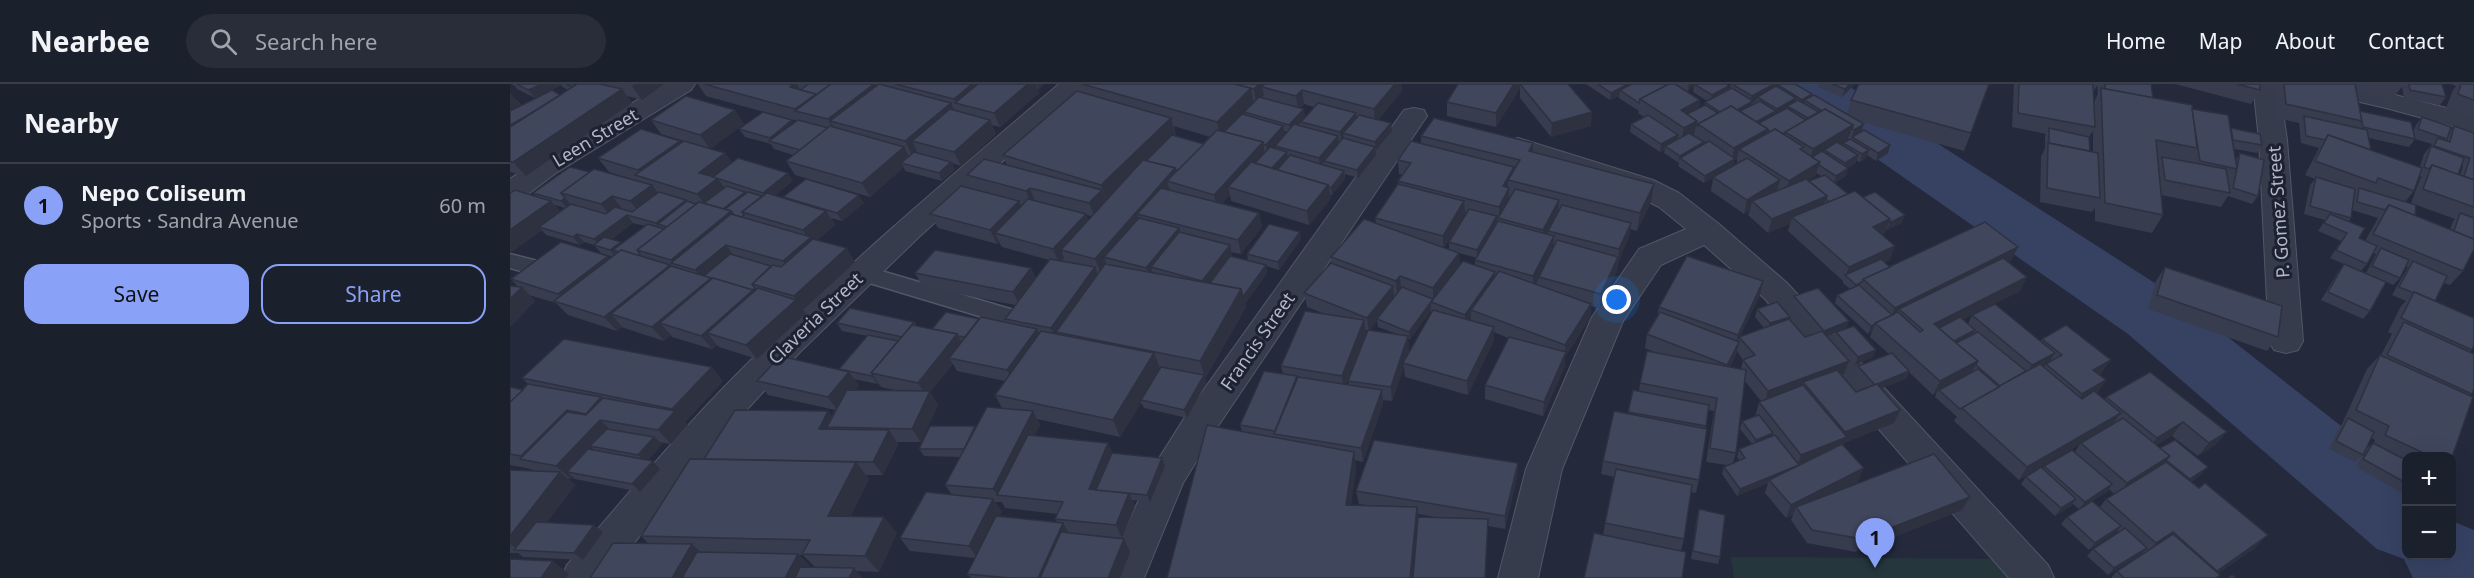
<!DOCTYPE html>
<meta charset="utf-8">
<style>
:root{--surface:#1b202d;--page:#282d39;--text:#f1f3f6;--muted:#a0a3aa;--line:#393e49;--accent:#89a1f6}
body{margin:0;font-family:"Noto Sans",sans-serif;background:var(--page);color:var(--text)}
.controls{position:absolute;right:18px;bottom:18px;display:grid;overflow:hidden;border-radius:12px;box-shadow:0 6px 24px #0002}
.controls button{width:54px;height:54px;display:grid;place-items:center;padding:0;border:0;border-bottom:2px solid var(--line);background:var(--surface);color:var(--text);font:30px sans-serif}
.you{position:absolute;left:1107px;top:216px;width:21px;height:21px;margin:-15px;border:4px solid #fff;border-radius:50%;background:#1a73e8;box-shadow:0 0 0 9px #1a73e833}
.badge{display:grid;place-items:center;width:39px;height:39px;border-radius:50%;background:var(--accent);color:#111;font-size:20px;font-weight:700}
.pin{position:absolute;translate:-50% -50px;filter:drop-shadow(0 2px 3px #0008)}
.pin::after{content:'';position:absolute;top:32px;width:21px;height:18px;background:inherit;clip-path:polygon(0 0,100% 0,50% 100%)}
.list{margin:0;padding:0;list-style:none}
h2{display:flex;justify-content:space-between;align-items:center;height:78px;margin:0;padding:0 24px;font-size:26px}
h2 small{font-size:20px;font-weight:400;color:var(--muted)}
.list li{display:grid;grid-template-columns:39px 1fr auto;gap:18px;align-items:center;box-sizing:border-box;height:84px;padding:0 24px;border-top:2px solid var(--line)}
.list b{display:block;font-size:22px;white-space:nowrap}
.list p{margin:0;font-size:20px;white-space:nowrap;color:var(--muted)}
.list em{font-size:20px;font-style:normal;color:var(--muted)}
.actions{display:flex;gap:12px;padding:18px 24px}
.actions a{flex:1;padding:14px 0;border:2px solid var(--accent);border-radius:18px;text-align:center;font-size:21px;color:var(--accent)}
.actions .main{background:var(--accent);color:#111}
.icon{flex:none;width:33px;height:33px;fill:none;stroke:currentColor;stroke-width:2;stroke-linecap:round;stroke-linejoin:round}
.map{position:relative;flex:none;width:1964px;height:494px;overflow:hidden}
header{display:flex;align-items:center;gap:36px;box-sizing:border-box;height:84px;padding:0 30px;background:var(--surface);border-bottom:2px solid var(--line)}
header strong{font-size:28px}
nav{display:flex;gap:33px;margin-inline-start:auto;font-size:21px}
.search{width:420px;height:54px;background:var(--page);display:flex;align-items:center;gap:15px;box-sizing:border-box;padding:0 21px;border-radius:33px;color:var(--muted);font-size:22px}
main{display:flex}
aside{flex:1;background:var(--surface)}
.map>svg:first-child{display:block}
.green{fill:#25363d}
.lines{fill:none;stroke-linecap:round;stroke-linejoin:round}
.river{fill:#374263;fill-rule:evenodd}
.service-casing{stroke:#525767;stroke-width:3}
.minor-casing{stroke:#525767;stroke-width:2}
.service{fill:#373c4c;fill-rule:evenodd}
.minor{fill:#373c4c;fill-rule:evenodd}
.wall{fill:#373c4f;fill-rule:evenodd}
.shaded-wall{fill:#2d3140}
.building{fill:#40465c;stroke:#2d3140;stroke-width:1.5}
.labels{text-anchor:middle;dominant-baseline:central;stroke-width:6;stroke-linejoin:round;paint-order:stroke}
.street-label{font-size:18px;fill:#b3b7c8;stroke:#1c2231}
</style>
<header>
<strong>Nearbee</strong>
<div class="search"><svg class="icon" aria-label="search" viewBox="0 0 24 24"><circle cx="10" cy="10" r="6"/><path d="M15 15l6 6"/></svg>Search here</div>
<nav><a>Home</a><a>Map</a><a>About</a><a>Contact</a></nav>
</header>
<main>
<aside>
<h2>Nearby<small></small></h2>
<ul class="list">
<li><span class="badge">1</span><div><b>Nepo Coliseum</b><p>Sports · Sandra Avenue</p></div><em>60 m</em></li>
</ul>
<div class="actions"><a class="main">Save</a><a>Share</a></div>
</aside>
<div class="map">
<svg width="1964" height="494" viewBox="0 0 1964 494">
<rect width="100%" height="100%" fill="#242a3c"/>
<path class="green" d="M 1221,473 L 1503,475 L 1510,494 L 1224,494 Z"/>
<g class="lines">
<path class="river" d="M 1269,0 L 1335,0 L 1668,214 L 1896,393 L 1896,472 L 1942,472 L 1942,437 L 1964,446 L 1964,494 L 1903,494 L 1894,475 L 1867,465 L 1618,250 L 1277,12 Z"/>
<defs>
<g id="service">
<path d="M 0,170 L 43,181 L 46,186 L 43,191 L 35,194 L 0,184 Z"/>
<path d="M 351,181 L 507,227 L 510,233 L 507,239 L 499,241 L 343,194 L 340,189 L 343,184 Z"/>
</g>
<g id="minor">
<path d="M 154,0 L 185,0 L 181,6 L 46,89 L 10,116 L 0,119 L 0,95 L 26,77 Z"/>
<path d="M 549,0 L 578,0 L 410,152 L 290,268 L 209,356 L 95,494 L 51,494 L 57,481 C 113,416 168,349 229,288 C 330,186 440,93 549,0 Z"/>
<path d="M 1743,0 L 1769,0 L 1777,56 L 1793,257 L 1788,266 L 1776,269 L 1764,266 L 1759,257 L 1749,56 Z"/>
<path d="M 1794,0 L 1842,0 L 1964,31 L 1964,48 L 1876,24 L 1798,6 Z"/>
<path d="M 904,24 L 914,26 L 917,32 L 708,342 L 673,399 L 634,494 L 594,494 L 644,382 L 682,322 L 894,26 Z"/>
<path d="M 1008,54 L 1143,96 L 1169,109 L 1209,140 L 1277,199 L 1538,481 L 1544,494 L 1499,494 L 1255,215 L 1194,161 L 1151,181 L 1113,237 L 1052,385 L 1028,494 L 988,494 L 1016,385 L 1082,233 L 1129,165 L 1176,145 L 1149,123 L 1123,110 L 998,69 L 994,63 L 998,57 Z"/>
</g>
</defs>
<use href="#service" class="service-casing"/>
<use href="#minor" class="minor-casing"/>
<use href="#service" class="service"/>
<use href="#minor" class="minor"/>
</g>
<g class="wall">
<path d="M 1,0 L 154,0 L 132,16 L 117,12 L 122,19 L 16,92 L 0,88 L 0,9 L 11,21 L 50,11 L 58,6 L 53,3 L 51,1 L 25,14 L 7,5 L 5,2 Z"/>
<path d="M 188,0 L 534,0 L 529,5 L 528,4 L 529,9 L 490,43 L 482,41 L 486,50 L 451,82 L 442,79 L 445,86 L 432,97 L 395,87 L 394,83 L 360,113 L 285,91 L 276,77 L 283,71 L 264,65 L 261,60 L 235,53 L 229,45 L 284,39 L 287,37 L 196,12 Z"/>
<path d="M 561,0 L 891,0 L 892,7 L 868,36 L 882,47 L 866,66 L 866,71 L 848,94 L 835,90 L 835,95 L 822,111 L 820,111 L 821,115 L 799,141 L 721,117 L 720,111 L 712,119 L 749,129 L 752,143 L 731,170 L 721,168 L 722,172 L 738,177 L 737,170 L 791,155 L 769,186 L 756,182 L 757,189 L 735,220 L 736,223 L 695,295 L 696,299 L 677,334 L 634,324 L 631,319 L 610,353 L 527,335 L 530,341 L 524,352 L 598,359 L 603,370 L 652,374 L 655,382 L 640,418 L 622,416 L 625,422 L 612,454 L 558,449 L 614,455 L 620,468 L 610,494 L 461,494 L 457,490 L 465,474 L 400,467 L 390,454 L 442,411 L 435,401 L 450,373 L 414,372 L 409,365 L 465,342 L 466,344 L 492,324 L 485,311 L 495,297 L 447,287 L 443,280 L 420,308 L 428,321 L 411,358 L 387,358 L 388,360 L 373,391 L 356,391 L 359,395 L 340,433 L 387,449 L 369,488 L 346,487 L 352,494 L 80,494 L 139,460 L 131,452 L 194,375 L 318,327 L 322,332 L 325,326 L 258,311 L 247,297 L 329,286 L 358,252 L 332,247 L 327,239 L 404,238 L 407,242 L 422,245 L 469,235 L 496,238 L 495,235 L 505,221 L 413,203 L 405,189 L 521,184 L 526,194 L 539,176 L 492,163 L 489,158 L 487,160 L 428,144 L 420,130 L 463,105 L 457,91 L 497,82 L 493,71 L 564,9 ZM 794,20 L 804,23 L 795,33 L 794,25 L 790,24 ZM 664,42 L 700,53 L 694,60 L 666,52 ZM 774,47 L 777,48 L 765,62 L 765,64 L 762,64 L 775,50 ZM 576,131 L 582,132 L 578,137 ZM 344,295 L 367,300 L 368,299 L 371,303 L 388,307 L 345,306 L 349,301 ZM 485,418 L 492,418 L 495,424 L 548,430 L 545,435 L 547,438 L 489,432 L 492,428 ZM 289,471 L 293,471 L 305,483 L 299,483 L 300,482 Z"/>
<path d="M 948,0 L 1058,0 L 1081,42 L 1041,53 L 1010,14 L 1010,4 L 986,43 L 937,32 L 937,18 Z"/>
<path d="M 1076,0 L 1216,0 L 1219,6 L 1221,0 L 1268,0 L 1268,1 L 1302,13 L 1337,30 L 1341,16 L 1461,49 L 1454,67 L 1349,37 L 1352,47 L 1380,61 L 1378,69 L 1366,77 L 1357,71 L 1356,74 L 1350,78 L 1346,76 L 1346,79 L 1338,84 L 1336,92 L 1325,99 L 1338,110 L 1353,113 L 1392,139 L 1376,146 L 1375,149 L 1372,151 L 1380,176 L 1374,178 L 1380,183 L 1501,177 L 1499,179 L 1510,207 L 1453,235 L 1458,240 L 1462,231 L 1530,257 L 1532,255 L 1591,290 L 1589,291 L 1596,296 L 1587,309 L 1595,316 L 1596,313 L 1717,348 L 1705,361 L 1688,372 L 1662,352 L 1646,361 L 1692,390 L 1681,398 L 1745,464 L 1708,489 L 1710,491 L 1707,494 L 1601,494 L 1607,487 L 1633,470 L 1632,469 L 1598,491 L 1577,472 L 1583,465 L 1609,448 L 1607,447 L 1605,449 L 1579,466 L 1551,440 L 1557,433 L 1569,425 L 1563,420 L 1561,422 L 1545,432 L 1511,400 L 1516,393 L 1533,385 L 1534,382 L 1565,368 L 1570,360 L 1509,396 L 1444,337 L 1447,332 L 1446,332 L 1425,313 L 1427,308 L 1423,311 L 1399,288 L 1396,295 L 1371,304 L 1384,339 L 1334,359 L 1333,362 L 1348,398 L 1338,403 L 1460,413 L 1452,426 L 1346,468 L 1297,459 L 1281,436 L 1283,431 L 1276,434 L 1255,409 L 1258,399 L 1227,412 L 1212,390 L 1214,383 L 1217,381 L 1196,378 L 1204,327 L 1198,326 L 1189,396 L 1186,409 L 1181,408 L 1174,455 L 1171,467 L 1093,451 L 1104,393 L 1091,390 L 1093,377 L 1118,330 L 1123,306 L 1129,307 L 1130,299 L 1149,270 L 1135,264 L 1137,250 L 1147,233 L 1149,223 L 1253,197 L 1250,211 L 1230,252 L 1254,244 L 1245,233 L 1247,225 L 1280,233 L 1279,235 L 1295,253 L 1306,249 L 1282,220 L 1284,212 L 1336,244 L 1363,273 L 1345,281 L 1323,256 L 1325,249 L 1317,252 L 1339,277 L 1334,290 L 1332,291 L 1346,308 L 1357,303 L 1345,289 L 1348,282 L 1379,270 L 1360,253 L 1362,248 L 1358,250 L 1325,219 L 1327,211 L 1340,205 L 1333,199 L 1333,197 L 1278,147 L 1280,140 L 1258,149 L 1238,131 L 1240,126 L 1234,130 L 1201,107 L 1203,94 L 1194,99 L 1168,82 L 1169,79 L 1154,69 L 1155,66 L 1150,68 L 1120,48 L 1121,40 L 1134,33 L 1128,29 L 1129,27 L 1109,14 L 1109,12 L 1100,16 ZM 1184,1 L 1183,8 L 1197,17 L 1195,18 L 1195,21 L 1189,24 L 1190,16 L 1174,5 L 1178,7 ZM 1339,52 L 1342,54 L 1341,55 L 1333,59 L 1332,61 L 1330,60 L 1338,55 ZM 1227,75 L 1227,79 L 1223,81 L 1224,76 ZM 1306,89 L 1311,92 L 1299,97 L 1298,96 L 1305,92 ZM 1227,267 L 1233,276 L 1231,285 L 1220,283 ZM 1234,296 L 1251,317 L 1249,318 L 1245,333 L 1232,337 L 1230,345 L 1242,360 L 1229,365 L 1227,373 L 1230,377 L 1223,379 L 1226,369 ZM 1599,405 L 1604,410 L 1596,415 L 1590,423 L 1582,417 L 1597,408 Z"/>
<path d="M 1309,0 L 1345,0 L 1332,13 L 1308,3 Z"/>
<path d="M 1504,0 L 1641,0 L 1643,14 L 1682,25 L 1752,61 L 1747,69 L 1724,65 L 1726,76 L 1730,69 L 1748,112 L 1742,120 L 1718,112 L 1711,123 L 1651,111 L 1653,131 L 1642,149 L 1585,137 L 1585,124 L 1582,128 L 1530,118 L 1531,73 L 1535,64 L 1535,52 L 1536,50 L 1502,43 ZM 1587,1 L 1588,10 L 1584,18 L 1583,7 L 1584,7 ZM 1583,47 L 1583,68 L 1580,67 L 1579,53 Z"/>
<path d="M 1665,0 L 1750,0 L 1750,6 L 1741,20 Z"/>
<path d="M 1763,0 L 1932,0 L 1936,13 L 1930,21 L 1894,14 L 1892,3 L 1882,15 L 1847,8 L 1850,28 L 1903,48 L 1906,41 L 1912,33 L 1940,47 L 1944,42 L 1964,49 L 1964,165 L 1953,187 L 1940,201 L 1934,199 L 1925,217 L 1962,266 L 1960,268 L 1962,310 L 1960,311 L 1941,372 L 1896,372 L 1896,411 L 1846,383 L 1852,372 L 1845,378 L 1819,365 L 1830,342 L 1832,340 L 1857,285 L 1870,271 L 1871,271 L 1882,250 L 1878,248 L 1891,222 L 1896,217 L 1882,211 L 1898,183 L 1896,183 L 1890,194 L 1883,201 L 1876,198 L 1860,227 L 1853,235 L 1811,216 L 1828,188 L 1834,180 L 1820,174 L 1831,157 L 1808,147 L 1815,136 L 1794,130 L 1800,101 L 1805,95 L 1795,91 L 1809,64 L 1791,59 L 1789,39 L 1767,34 ZM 1859,54 L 1899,63 L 1905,55 L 1922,60 L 1914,70 L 1910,83 L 1861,66 ZM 1951,81 L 1953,82 L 1950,91 L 1948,91 ZM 1909,92 L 1912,93 L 1910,95 L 1901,119 L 1945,135 L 1943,137 L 1940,146 L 1905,132 L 1895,118 L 1904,107 ZM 1842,126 L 1868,134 L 1855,157 L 1849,154 L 1839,137 L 1841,134 ZM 1863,169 L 1866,170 L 1856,189 L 1851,187 L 1857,180 ZM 1861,354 L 1865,356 L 1864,359 L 1863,359 L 1855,366 Z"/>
<path d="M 1941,0 L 1964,0 L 1964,33 L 1936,24 L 1943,6 L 1946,2 Z"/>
<path d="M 141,36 L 234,40 L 200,65 L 151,50 Z"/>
<path d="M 911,52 L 1023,68 L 1141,118 L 1127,147 L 1120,145 L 1119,153 L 1108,179 L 1107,187 L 1090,224 L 1081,222 L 1080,234 L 1055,273 L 1055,282 L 1033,332 L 975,315 L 975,301 L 998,254 L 984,248 L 984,256 L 958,311 L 895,293 L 894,283 L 882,317 L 873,316 L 873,320 L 853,378 L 845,376 L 846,385 L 841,421 L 858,422 L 849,420 L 846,407 L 1008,379 L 1007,393 L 995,445 L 978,442 L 657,494 L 732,347 L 730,341 L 773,290 L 771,282 L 815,230 L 797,223 L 794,209 L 821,179 L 821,173 L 866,139 L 865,134 L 889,100 L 888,97 L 893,91 L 889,90 L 888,76 L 911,60 ZM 955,128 L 956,128 L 939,158 L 939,166 L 934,164 L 955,131 ZM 942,167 L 967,174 L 965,176 L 965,181 L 950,181 L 949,169 ZM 921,227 L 921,229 L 897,273 L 899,266 L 898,255 L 900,255 ZM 867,237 L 868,243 L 887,250 L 860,246 ZM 855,246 L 858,247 L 838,297 L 839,301 L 836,301 L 856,250 ZM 908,430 L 930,434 L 908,436 Z"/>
<path d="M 170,57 L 171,59 L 215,69 L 222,79 L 283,97 L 265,111 L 273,113 L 354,119 L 332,137 L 321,134 L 325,141 L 307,156 L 345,178 L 293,226 L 296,229 L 247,275 L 209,263 L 207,261 L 202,265 L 162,253 L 161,251 L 154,257 L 114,244 L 112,243 L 107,247 L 58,231 L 46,219 L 19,211 L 25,217 L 0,243 L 0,202 L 8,203 L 1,195 L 100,175 L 103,173 L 91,169 L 84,161 L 74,158 L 70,161 L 36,151 L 32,146 L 0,169 L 26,112 L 23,109 L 80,88 L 125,96 L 99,88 L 88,74 ZM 45,121 L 55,124 L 50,128 ZM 123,139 L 135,142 L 112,160 L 102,155 Z"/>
<path d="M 1655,183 L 1768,253 L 1757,267 L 1638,225 L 1646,197 Z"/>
<path d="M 12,294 L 213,297 L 175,338 L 178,341 L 161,360 L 149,358 L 152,360 L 138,376 L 150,385 L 130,408 L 65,395 L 63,393 L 61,395 L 57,394 L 65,401 L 37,438 L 93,448 L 73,476 L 13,473 L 8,469 L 0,469 L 0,386 L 24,387 L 21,385 L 0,381 L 0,303 L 13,306 L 18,300 Z"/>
<path d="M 1189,425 L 1210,473 L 1208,480 L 1181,475 L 1187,432 Z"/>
</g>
<g class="shaded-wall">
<path d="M 32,0 L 51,0 L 51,1 L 25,14 L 18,6 Z"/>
<path d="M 125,0 L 154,0 L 132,16 L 122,2 Z"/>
<path d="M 283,0 L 287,0 L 290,7 L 280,3 Z"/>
<path d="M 364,0 L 366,0 L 372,13 L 320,37 L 327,48 L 326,49 L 318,35 Z"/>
<path d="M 462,0 L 485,0 L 446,19 L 444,15 Z"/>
<path d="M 518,0 L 526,0 L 529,9 L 490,43 L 484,29 Z"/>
<path d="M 527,0 L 534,0 L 529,5 Z"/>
<path d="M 749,0 L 765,0 L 752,3 L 754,11 L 746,19 L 744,5 Z"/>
<path d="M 885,0 L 891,0 L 892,7 L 865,39 L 864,25 Z"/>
<path d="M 1004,0 L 1012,0 L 1010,0 L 1010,4 L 986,43 L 986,29 Z"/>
<path d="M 1118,0 L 1122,0 L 1110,6 L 1109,12 L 1100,16 L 1101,9 Z"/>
<path d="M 1179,0 L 1186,0 L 1178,7 Z"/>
<path d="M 1264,0 L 1268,0 L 1267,5 L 1247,13 L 1246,17 L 1242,19 L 1241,25 L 1227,32 L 1223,28 L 1241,18 L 1242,12 Z"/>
<path d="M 1340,0 L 1345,0 L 1332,13 L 1335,5 Z"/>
<path d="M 1219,2 L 1218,10 L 1200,19 L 1202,11 Z"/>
<path d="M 741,4 L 744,22 L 734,28 L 735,31 L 711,56 L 707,38 Z"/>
<path d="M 112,5 L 122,19 L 16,92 L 3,78 Z"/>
<path d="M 792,6 L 794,20 L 788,26 L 786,12 Z"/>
<path d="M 0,9 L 12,23 L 0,29 Z"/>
<path d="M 306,10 L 314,23 L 287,27 L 285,25 Z"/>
<path d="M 1302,10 L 1300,18 L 1294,16 L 1293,22 L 1290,24 L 1292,16 Z"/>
<path d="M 1286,14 L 1284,22 L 1277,22 L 1276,27 L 1265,33 L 1267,25 Z"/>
<path d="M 1190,16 L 1188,30 L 1178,35 L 1171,26 Z"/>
<path d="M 441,19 L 447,33 L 402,57 L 407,67 L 402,71 L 395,57 Z"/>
<path d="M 794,25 L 795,33 L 781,49 L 779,41 Z"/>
<path d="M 225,26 L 234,40 L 200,65 L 190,51 Z"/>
<path d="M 1266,27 L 1264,34 L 1251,42 L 1244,39 Z"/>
<path d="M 1082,28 L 1081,42 L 1041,53 L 1042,39 Z"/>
<path d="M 846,29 L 847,37 L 833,49 L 834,53 L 831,56 L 830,48 Z"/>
<path d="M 661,34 L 666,52 L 597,119 L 591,101 Z"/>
<path d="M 282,36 L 287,44 L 263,58 L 260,54 Z"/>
<path d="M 480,36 L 486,50 L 451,82 L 444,68 Z"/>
<path d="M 1187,37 L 1184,51 L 1171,58 L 1174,44 Z"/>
<path d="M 881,39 L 882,47 L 866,66 L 865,58 Z"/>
<path d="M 1354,40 L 1351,48 L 1342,54 L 1344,46 Z"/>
<path d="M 1343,41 L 1338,55 L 1317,68 L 1314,66 L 1313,71 L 1300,76 L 1303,65 Z"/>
<path d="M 773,42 L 775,50 L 758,69 L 756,61 Z"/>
<path d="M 1258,45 L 1255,59 L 1229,65 L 1227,75 L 1224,76 L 1223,83 L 1203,93 L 1203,94 L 1194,99 L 1195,92 L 1222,76 L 1224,64 Z"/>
<path d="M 1168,51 L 1167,59 L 1155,62 L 1155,66 L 1150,68 L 1151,60 Z"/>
<path d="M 828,52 L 829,60 L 814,77 L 814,78 L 810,82 L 809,74 Z"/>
<path d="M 170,57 L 180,71 L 133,94 L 128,86 Z"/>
<path d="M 753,58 L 755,72 L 718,103 L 720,111 L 707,125 L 704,111 Z"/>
<path d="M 1194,58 L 1192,66 L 1170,74 L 1168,79 L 1170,72 Z"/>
<path d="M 1023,59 L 1022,77 L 1019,67 Z"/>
<path d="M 1380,61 L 1378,69 L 1366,77 L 1368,69 Z"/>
<path d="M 394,63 L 401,77 L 391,79 L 394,83 L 360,113 L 352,99 Z"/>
<path d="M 865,63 L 866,71 L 848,94 L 847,86 Z"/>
<path d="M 1359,66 L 1356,74 L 1350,78 L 1352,70 Z"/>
<path d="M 777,68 L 778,76 L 767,88 L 762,84 Z"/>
<path d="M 215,69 L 225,83 L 208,95 L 218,108 L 194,119 L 187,110 L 189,89 Z"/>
<path d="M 1348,71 L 1346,79 L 1333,87 L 1335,79 Z"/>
<path d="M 441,78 L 445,86 L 432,97 L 429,89 Z"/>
<path d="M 1310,78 L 1305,92 L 1275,111 L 1279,97 Z"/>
<path d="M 1004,83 L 1004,97 L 998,96 L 998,108 L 999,104 L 999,118 L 989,135 L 989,123 L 993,102 Z"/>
<path d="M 665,84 L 669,98 L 657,97 L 660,108 L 627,130 L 631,142 L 594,173 L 597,182 L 591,189 L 585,175 Z"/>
<path d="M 1338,84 L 1336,92 L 1324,100 L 1326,92 Z"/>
<path d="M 834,87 L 835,95 L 822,111 L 821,104 Z"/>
<path d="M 278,89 L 283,97 L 258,116 L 253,109 Z"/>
<path d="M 1270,96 L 1266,110 L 1242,117 L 1240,126 L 1234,130 L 1237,116 Z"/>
<path d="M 1144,100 L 1141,118 L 1127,147 L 1130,129 Z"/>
<path d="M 142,101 L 153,115 L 131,131 L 120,117 Z"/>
<path d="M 818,101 L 821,115 L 799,141 L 797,127 Z"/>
<path d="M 520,104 L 525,118 L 522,121 L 516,107 Z"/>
<path d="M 592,106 L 597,120 L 585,133 L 579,119 Z"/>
<path d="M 235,108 L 241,116 L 223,129 L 231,141 L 164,180 L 161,176 L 212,125 Z"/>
<path d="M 349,111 L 354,119 L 332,137 L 327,129 Z"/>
<path d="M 102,112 L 113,126 L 102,134 L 91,120 Z"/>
<path d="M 1317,112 L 1312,126 L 1282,133 L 1280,140 L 1258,149 L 1262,135 Z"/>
<path d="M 55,114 L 62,122 L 58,125 L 51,117 Z"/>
<path d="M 176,116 L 182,124 L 148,140 L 152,147 L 146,139 Z"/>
<path d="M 1049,116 L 1048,130 L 1038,147 L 1038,149 L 1032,160 L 1033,146 Z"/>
<path d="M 41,117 L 53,131 L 29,143 L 32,146 L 0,169 L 0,146 Z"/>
<path d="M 509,117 L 516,131 L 485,149 L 489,158 L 487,160 L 480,146 Z"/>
<path d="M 954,117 L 955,131 L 933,166 L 933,152 Z"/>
<path d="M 316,127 L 325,141 L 304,158 L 283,191 L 273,177 L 298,155 L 293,146 Z"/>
<path d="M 749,129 L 752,143 L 731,170 L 728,156 Z"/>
<path d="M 576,130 L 581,144 L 551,166 L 554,174 L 549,179 L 543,165 Z"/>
<path d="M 117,131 L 123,139 L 91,163 L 84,155 Z"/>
<path d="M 1395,131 L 1392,139 L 1377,146 L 1380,139 Z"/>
<path d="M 987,132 L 987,140 L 967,174 L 967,166 Z"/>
<path d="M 1380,135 L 1375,149 L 1358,157 L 1363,143 Z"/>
<path d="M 1121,139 L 1119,153 L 1108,179 L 1109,165 Z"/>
<path d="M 669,144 L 673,158 L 641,183 L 644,194 L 641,198 L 636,184 Z"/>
<path d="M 790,148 L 791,155 L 769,186 L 768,178 Z"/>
<path d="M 67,150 L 74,158 L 70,161 L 63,153 Z"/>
<path d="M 1044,152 L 1043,166 L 1023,206 L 1023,192 Z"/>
<path d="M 111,158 L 117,166 L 103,166 L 108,173 L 107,174 L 100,166 Z"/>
<path d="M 216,161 L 226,175 L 212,208 L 150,239 L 161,251 L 154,257 L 142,243 L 195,199 L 185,186 Z"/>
<path d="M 720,161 L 723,175 L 698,208 L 692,197 Z"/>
<path d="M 1385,162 L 1380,176 L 1339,194 L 1336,191 L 1339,183 Z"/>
<path d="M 1508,163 L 1501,177 L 1394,230 L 1389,225 L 1384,235 L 1382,231 L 1385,224 Z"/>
<path d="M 337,164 L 345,178 L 293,226 L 296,229 L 247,275 L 236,261 L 286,216 L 284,212 Z"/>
<path d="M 949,169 L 950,183 L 923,216 L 923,204 Z"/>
<path d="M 98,172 L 110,186 L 59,222 L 48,210 Z"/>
<path d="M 1108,173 L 1107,187 L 1090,224 L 1091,210 Z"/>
<path d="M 160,181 L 171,195 L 101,230 L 112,243 L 107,247 L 94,233 Z"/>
<path d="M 756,181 L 757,189 L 735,220 L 736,223 L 695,295 L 690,277 L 731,205 Z"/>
<path d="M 585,183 L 590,197 L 546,248 L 550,255 L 548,258 L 541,244 Z"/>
<path d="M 521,184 L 528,198 L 510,222 L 503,208 Z"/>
<path d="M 985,188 L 985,202 L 961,226 L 961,237 L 955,245 L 955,231 Z"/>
<path d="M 890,192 L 891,206 L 887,211 L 886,197 Z"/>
<path d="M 1517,193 L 1510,207 L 1430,247 L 1424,240 Z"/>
<path d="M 1253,197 L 1250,211 L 1224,265 L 1228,251 Z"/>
<path d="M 883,202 L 884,216 L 867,235 L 867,237 L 859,248 L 857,234 Z"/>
<path d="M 12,203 L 25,217 L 0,243 L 0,215 Z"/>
<path d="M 245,204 L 250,212 L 197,249 L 207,261 L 202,265 L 191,252 Z"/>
<path d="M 921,219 L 921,227 L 900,255 L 899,248 Z"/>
<path d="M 1081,220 L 1080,234 L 1055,273 L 1055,282 L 1033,332 L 1034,318 L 1055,270 L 1055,261 Z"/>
<path d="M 1280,233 L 1277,240 L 1257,247 L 1260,239 Z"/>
<path d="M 854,236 L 856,250 L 834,306 L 832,292 Z"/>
<path d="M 1339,237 L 1336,245 L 1311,254 L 1314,247 Z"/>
<path d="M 1365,240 L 1362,248 L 1358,250 L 1361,242 Z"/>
<path d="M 984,243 L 984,256 L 958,311 L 957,297 Z"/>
<path d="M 527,245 L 533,258 L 504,299 L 497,286 Z"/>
<path d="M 1465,246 L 1461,254 L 1444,262 L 1442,258 Z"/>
<path d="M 447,250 L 455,264 L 439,274 L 443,280 L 420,308 L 428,321 L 411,358 L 402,345 L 417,313 L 408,299 Z"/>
<path d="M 898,252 L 899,266 L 895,280 L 893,279 L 894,283 L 882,317 L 881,303 Z"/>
<path d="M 1229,258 L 1226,271 L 1214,295 L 1217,281 Z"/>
<path d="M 1366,266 L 1363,273 L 1345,281 L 1348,273 Z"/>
<path d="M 644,269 L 651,287 L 631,316 L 631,319 L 610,353 L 603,336 Z"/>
<path d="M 1545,269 L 1537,282 L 1536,280 L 1533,285 L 1514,295 L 1522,281 Z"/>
<path d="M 1601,276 L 1591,290 L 1574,300 L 1583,286 Z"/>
<path d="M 1339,277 L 1334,290 L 1298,304 L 1293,298 L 1290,307 L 1254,321 L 1258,307 Z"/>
<path d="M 1468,277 L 1460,291 L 1429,306 L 1427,308 L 1423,311 L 1430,297 Z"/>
<path d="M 202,283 L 213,297 L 175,338 L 178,341 L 161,360 L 148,346 L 165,328 L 162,325 Z"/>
<path d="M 1399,287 L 1396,295 L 1362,308 L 1365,301 Z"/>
<path d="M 339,288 L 349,301 L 328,327 L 318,313 Z"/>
<path d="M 363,291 L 368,299 L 367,300 L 362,292 Z"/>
<path d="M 694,291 L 696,299 L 677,334 L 674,326 Z"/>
<path d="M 787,292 L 789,300 L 765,351 L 765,347 Z"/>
<path d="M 1596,296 L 1587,310 L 1563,324 L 1572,310 Z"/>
<path d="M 872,306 L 873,320 L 853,378 L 851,364 Z"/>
<path d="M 91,313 L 105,327 L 90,336 L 104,349 L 80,362 L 86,368 L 57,388 L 63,393 L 61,395 L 46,382 L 86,340 L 76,330 Z"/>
<path d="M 57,326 L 71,339 L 15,376 L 11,372 Z"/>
<path d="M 1390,326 L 1384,339 L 1334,359 L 1331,366 L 1259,396 L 1258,399 L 1227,412 L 1230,405 L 1287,382 L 1291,371 L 1332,355 L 1335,348 Z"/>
<path d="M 318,327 L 329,341 L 317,343 L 323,351 L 309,345 Z"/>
<path d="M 523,327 L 530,341 L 495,412 L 487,411 L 492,418 L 483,405 Z"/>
<path d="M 1611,329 L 1601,342 L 1509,396 L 1517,383 Z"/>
<path d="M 1673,338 L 1662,352 L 1636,367 L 1647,354 Z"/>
<path d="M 379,346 L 388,360 L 373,391 L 363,378 Z"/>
<path d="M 1717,348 L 1705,361 L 1688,372 L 1699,359 Z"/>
<path d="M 1263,349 L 1261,356 L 1244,363 L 1246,356 Z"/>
<path d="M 144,353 L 152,360 L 136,379 L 128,371 Z"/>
<path d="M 598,359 L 604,372 L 590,406 L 579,405 Z"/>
<path d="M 844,368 L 846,385 L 839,438 L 836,421 Z"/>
<path d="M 1660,372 L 1649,385 L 1607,412 L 1617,399 Z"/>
<path d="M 652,374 L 655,382 L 640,418 L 637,411 Z"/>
<path d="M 143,377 L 150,385 L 130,408 L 122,400 Z"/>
<path d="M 346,378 L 359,395 L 332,449 L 318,432 Z"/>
<path d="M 1008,379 L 1007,393 L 995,445 L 995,432 Z"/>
<path d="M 1698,383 L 1692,390 L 1673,403 L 1680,395 Z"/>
<path d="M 1354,384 L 1348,398 L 1289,428 L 1286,423 L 1283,431 L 1276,434 L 1281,421 Z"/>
<path d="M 50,388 L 65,401 L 16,467 L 9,466 L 0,460 L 0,452 Z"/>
<path d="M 1602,400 L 1597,408 L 1569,425 L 1575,418 Z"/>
<path d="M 619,409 L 625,422 L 612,454 L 606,441 Z"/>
<path d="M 1460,413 L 1452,426 L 1346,468 L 1352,455 Z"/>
<path d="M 483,415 L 492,428 L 468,475 L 459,462 Z"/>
<path d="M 1566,415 L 1561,422 L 1545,432 L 1551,424 Z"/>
<path d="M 907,423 L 909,440 L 903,494 L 900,494 Z"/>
<path d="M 374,433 L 387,449 L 369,488 L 355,472 Z"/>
<path d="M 553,439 L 560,451 L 541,494 L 528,494 Z"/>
<path d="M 84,441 L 93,448 L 73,476 L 64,469 Z"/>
<path d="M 1611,442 L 1605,449 L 1579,466 L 1585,459 Z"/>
<path d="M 1663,448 L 1651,461 L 1635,472 L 1646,459 Z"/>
<path d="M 1758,451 L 1745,464 L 1702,494 L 1700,494 L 1707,487 Z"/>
<path d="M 614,455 L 620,468 L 610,494 L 598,494 Z"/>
<path d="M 182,460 L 196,473 L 184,494 L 162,494 Z"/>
<path d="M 1637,464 L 1630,471 L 1598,491 L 1604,484 Z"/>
<path d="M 288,470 L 300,482 L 294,494 L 275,494 Z"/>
<path d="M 43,477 L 59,490 L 56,494 L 31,494 Z"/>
<path d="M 344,484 L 352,494 L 339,494 Z"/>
</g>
<g class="building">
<path d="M 7,0 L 32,0 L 18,6 Z"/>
<path d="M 56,0 L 67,0 L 62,3 Z"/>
<path d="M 67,0 L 90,0 L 112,5 L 3,78 L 0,78 L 0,43 Z"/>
<path d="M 194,0 L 283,0 L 280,3 L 306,10 L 285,25 Z"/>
<path d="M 298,0 L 321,0 L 306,11 L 306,10 L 291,6 Z"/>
<path d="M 321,0 L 364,0 L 318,35 L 285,27 Z"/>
<path d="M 369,0 L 441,19 L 395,57 L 320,37 Z"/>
<path d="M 385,0 L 462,0 L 444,15 Z"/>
<path d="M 468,0 L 518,0 L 484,29 L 445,19 Z"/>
<path d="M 572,0 L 725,0 L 741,4 L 707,38 Z"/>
<path d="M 725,0 L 749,0 L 744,5 Z"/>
<path d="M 754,0 L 885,0 L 864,25 L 792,6 L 786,12 L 752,3 Z"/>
<path d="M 948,0 L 1004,0 L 986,29 L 937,18 Z"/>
<path d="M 1010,0 L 1058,0 L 1082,28 L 1042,39 Z"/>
<path d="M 1088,0 L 1118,0 L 1101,9 Z"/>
<path d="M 1122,0 L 1159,0 L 1130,15 L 1129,19 L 1110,6 Z"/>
<path d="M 1159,0 L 1165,0 L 1190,16 L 1171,26 L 1187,37 L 1174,44 L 1130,15 Z"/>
<path d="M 1184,0 L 1216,0 L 1219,2 L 1202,11 Z"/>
<path d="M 1222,0 L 1264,0 L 1242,12 Z"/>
<path d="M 1270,0 L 1285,0 L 1302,10 L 1292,16 L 1268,1 Z"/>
<path d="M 1322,0 L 1340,0 L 1335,5 Z"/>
<path d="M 1349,0 L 1479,0 L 1461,49 L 1341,16 Z"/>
<path d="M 1509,0 L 1583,0 L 1585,43 L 1508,29 Z"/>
<path d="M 1595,0 L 1641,0 L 1643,14 L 1595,5 Z"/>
<path d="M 1727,0 L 1750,0 L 1750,6 Z"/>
<path d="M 1774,0 L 1845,0 L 1852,37 L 1776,20 Z"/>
<path d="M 1899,0 L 1932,0 L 1936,13 L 1900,6 Z"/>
<path d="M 1951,0 L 1964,0 L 1964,16 L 1948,10 Z"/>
<path d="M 1266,2 L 1286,14 L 1267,25 L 1247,13 Z"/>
<path d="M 1222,4 L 1243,17 L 1227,26 L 1221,22 L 1210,28 L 1195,18 Z"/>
<path d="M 1591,4 L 1682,21 L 1687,64 L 1646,56 L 1653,131 L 1595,119 Z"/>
<path d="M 42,6 L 50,11 L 18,31 L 0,41 L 0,27 Z"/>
<path d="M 567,7 L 661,34 L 591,101 L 493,71 Z"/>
<path d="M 1304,11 L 1354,40 L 1344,46 L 1342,45 L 1343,41 L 1315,25 L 1312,27 L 1294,16 Z"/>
<path d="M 176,12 L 225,26 L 190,51 L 141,36 Z"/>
<path d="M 749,13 L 794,25 L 779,41 L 734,28 Z"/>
<path d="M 1288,16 L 1309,28 L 1298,34 L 1277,22 Z"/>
<path d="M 1250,17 L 1266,27 L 1246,38 L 1230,27 Z"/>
<path d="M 808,19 L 846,29 L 830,48 L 791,38 Z"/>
<path d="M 1195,21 L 1208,29 L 1188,40 L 1188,42 L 1186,41 L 1187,37 L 1177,30 Z"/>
<path d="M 1221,22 L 1258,45 L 1224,64 L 1188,40 Z"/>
<path d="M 1277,24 L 1296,36 L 1273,50 L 1265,45 L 1260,48 L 1258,46 L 1258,45 L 1249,39 Z"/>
<path d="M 440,25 L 480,36 L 444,68 L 402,57 Z"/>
<path d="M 1315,25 L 1343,41 L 1303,65 L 1275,48 Z"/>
<path d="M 1682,25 L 1718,31 L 1727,85 L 1690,77 Z"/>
<path d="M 1850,27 L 1901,38 L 1905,55 L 1853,43 Z"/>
<path d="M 253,28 L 282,36 L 260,54 L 229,45 Z"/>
<path d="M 732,30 L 773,42 L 756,61 L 753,60 L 753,58 L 714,48 Z"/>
<path d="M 849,31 L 881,39 L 865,58 L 833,49 Z"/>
<path d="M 1138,31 L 1168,51 L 1151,60 L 1121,40 Z"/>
<path d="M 1794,32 L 1857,46 L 1861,66 L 1818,51 L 1815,56 L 1796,52 Z"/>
<path d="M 1912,33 L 1941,43 L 1937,55 L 1908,45 Z"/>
<path d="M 924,34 L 1023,59 L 1019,67 L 1144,100 L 1130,129 L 998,96 L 1010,76 L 911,52 Z"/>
<path d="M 288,36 L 318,44 L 290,66 L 259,57 Z"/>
<path d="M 784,40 L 828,52 L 809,74 L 765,62 Z"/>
<path d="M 320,42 L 394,63 L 352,99 L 276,77 Z"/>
<path d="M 1944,42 L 1964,49 L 1964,96 L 1954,92 L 1960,74 L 1924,62 L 1928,54 L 1940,58 Z"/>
<path d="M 1539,44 L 1579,53 L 1580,67 L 1539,59 Z"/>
<path d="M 1721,44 L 1750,50 L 1752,61 L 1723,56 Z"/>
<path d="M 131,45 L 170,57 L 128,86 L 88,74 Z"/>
<path d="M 1265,45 L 1294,63 L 1290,65 L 1310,78 L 1279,97 L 1229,65 Z"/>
<path d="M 707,46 L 753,58 L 704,111 L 657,97 Z"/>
<path d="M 1354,46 L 1380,61 L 1368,69 L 1342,53 Z"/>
<path d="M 1179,49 L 1194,58 L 1170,72 L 1155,62 Z"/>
<path d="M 662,51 L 694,60 L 668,86 L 666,86 L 665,84 L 636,77 Z"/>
<path d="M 1818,51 L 1912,84 L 1904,107 L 1868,94 L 1866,99 L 1805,77 Z"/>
<path d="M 833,54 L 865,63 L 847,86 L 814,77 Z"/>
<path d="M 1340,55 L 1359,66 L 1352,70 L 1333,59 Z"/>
<path d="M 174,57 L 215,69 L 189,89 L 208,94 L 187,110 L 125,91 Z"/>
<path d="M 901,57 L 1004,83 L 993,102 L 999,104 L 989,123 L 888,97 L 901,79 L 888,76 Z"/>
<path d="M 1199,57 L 1225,75 L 1195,92 L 1170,74 Z"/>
<path d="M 1327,58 L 1348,71 L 1335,79 L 1314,66 Z"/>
<path d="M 1538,59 L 1588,69 L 1590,114 L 1537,104 Z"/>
<path d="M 1921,62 L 1954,74 L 1948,91 L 1922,81 L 1919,85 L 1914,83 Z"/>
<path d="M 760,63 L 777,68 L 762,84 L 745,79 Z"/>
<path d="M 1312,67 L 1338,84 L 1326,92 L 1309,81 L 1310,78 L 1302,73 Z"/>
<path d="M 404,68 L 441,78 L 429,89 L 391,79 Z"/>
<path d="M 1730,69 L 1754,76 L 1748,112 L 1723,104 Z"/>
<path d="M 780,71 L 834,87 L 821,104 L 819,103 L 818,101 L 767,86 Z"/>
<path d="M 1652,73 L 1716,85 L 1720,109 L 1655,96 Z"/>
<path d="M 228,74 L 278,89 L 253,109 L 203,93 Z"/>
<path d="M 1237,74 L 1270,96 L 1237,116 L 1203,93 Z"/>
<path d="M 474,75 L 592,106 L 579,119 L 520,104 L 516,107 L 457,91 Z"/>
<path d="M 633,76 L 665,84 L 585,175 L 551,166 Z"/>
<path d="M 741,78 L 818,101 L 797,127 L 718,103 Z"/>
<path d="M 1922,81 L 1964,96 L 1964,123 L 1913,105 Z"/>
<path d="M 60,83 L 80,88 L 51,109 L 55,114 L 51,117 L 23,109 Z"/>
<path d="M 84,85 L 142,101 L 120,117 L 102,112 L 91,120 L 51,109 Z"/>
<path d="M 1315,91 L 1338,110 L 1319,118 L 1316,115 L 1317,112 L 1299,97 Z"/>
<path d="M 1806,93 L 1845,105 L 1841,134 L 1800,122 Z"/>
<path d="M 296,95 L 349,111 L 327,129 L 273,113 Z"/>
<path d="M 1296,95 L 1317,112 L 1262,135 L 1242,117 Z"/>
<path d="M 888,100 L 954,117 L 933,152 L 865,134 Z"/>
<path d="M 217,102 L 235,108 L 213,125 L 194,119 Z"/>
<path d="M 451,102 L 509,117 L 480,146 L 420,130 Z"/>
<path d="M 651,104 L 749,129 L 728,156 L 627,130 Z"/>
<path d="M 1849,104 L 1906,121 L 1905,132 L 1879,121 L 1875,126 L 1847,118 Z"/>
<path d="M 1005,105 L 1049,116 L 1033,146 L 988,134 Z"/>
<path d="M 5,106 L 41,117 L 0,146 L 0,109 Z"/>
<path d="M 1345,107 L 1380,135 L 1363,143 L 1385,162 L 1339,183 L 1282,133 Z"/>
<path d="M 149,108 L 176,116 L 146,139 L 117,131 L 84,155 L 67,150 L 63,153 L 29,143 L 61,120 L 96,130 L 105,123 L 122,128 Z"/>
<path d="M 238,108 L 252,112 L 232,128 L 234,131 L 231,133 L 224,131 L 221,127 L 215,125 Z"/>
<path d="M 1365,108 L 1395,131 L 1380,139 L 1380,135 L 1353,113 Z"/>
<path d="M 257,109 L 316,127 L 293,146 L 232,128 Z"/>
<path d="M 518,115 L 576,130 L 543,165 L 485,149 Z"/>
<path d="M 177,117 L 186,120 L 157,143 L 148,140 Z"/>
<path d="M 189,118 L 221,127 L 161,176 L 127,166 Z"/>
<path d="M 1052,121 L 1121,139 L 1109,165 L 1038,147 Z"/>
<path d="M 1879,121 L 1964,155 L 1964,165 L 1953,187 L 1863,150 Z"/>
<path d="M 959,125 L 987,132 L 967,166 L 939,158 Z"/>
<path d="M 1950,129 L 1964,134 L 1964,155 L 1944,147 Z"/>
<path d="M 221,130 L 301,153 L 273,177 L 216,161 L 185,186 L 161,179 Z"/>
<path d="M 1820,130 L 1855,144 L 1849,154 L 1867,162 L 1857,180 L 1826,166 L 1837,149 L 1814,139 Z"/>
<path d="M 629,134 L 669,144 L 636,184 L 594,173 Z"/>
<path d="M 854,135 L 949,169 L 923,204 L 890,192 L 886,197 L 821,173 Z"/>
<path d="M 988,137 L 1044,152 L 1023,192 L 965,176 Z"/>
<path d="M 1475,138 L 1508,163 L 1385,224 L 1353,195 Z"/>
<path d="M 138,140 L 154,145 L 127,166 L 130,170 L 128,172 L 111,166 L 109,168 L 103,166 Z"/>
<path d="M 759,140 L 790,148 L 768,178 L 737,170 Z"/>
<path d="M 669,148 L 720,161 L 692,197 L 641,183 Z"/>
<path d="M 94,153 L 111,158 L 100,166 L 84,161 Z"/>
<path d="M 303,155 L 337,164 L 284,212 L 242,200 L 263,181 L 271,183 Z"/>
<path d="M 1047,156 L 1108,173 L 1091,210 L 1029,193 Z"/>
<path d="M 51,158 L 98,172 L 48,210 L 1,195 Z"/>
<path d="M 1871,164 L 1899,176 L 1890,194 L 1862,182 Z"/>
<path d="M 111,166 L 160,181 L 94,233 L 44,217 Z"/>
<path d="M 425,166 L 521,184 L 503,208 L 405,189 Z"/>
<path d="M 220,170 L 261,182 L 242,200 L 245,204 L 242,206 L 194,192 Z"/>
<path d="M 720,172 L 756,181 L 733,213 L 731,205 L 700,199 Z"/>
<path d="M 1177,172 L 1253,197 L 1228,251 L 1149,223 Z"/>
<path d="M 1493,174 L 1517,193 L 1424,240 L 1468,277 L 1430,297 L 1365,239 L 1388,228 L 1410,248 L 1413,246 L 1389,225 Z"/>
<path d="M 540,175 L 585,183 L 541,244 L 495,235 Z"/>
<path d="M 1371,175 L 1380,183 L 1353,195 L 1352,198 L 1346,201 L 1335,191 Z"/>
<path d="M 953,177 L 985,188 L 955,231 L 921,218 Z"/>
<path d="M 1903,177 L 1937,192 L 1925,217 L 1904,208 L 1904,209 L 1889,203 Z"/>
<path d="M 821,179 L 883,202 L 857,234 L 794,209 Z"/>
<path d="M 595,180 L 731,205 L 690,277 L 546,248 Z"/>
<path d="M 1834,180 L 1876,198 L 1860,227 L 1818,208 Z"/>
<path d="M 161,182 L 201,194 L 142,243 L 101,230 Z"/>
<path d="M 1655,183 L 1772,222 L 1768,253 L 1647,211 Z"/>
<path d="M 989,187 L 1081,220 L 1055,261 L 961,226 Z"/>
<path d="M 203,194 L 243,206 L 191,252 L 150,239 Z"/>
<path d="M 1349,201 L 1382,231 L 1365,239 L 1365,240 L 1361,242 L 1327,211 Z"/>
<path d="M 0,202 L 12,203 L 0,215 Z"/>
<path d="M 892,203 L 923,215 L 899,248 L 867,235 Z"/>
<path d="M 248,204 L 286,216 L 236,261 L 197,249 Z"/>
<path d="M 1308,204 L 1339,237 L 1314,247 L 1284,212 Z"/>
<path d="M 1904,208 L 1964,234 L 1964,261 L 1962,266 L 1891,234 Z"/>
<path d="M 1267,218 L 1280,233 L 1260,239 L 1247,225 Z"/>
<path d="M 1485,220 L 1545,269 L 1522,281 L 1462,231 Z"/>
<path d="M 340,224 L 404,238 L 392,253 L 327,239 Z"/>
<path d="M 923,226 L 984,243 L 957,297 L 893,279 Z"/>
<path d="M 795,227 L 854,236 L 832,292 L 771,282 Z"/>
<path d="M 436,228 L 469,235 L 455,253 L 448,252 L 447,250 L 422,245 Z"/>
<path d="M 1150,228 L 1229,258 L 1217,281 L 1137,250 Z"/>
<path d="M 471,233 L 527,245 L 497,286 L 439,274 Z"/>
<path d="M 1450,233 L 1465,246 L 1444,257 L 1429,244 Z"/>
<path d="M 1279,235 L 1295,253 L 1312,247 L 1339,277 L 1258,307 L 1233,276 L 1245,271 L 1229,253 Z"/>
<path d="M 1894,238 L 1964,270 L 1964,305 L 1962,310 L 1877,271 Z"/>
<path d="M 402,241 L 447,250 L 408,299 L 361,289 Z"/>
<path d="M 1556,241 L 1601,276 L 1583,286 L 1596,296 L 1572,310 L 1536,280 L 1552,271 L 1532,255 Z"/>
<path d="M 1344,242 L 1366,266 L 1348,273 L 1326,248 Z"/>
<path d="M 858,246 L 898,252 L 881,303 L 838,297 Z"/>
<path d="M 531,247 L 644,269 L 603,336 L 485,311 Z"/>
<path d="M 1468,248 L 1516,287 L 1490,302 L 1466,281 L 1468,277 L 1446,259 Z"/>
<path d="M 358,251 L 388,257 L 361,289 L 363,291 L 362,292 L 329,285 Z"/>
<path d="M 999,253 L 1056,268 L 1034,318 L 975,301 Z"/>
<path d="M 54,255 L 202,283 L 162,325 L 12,294 Z"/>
<path d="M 1137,267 L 1236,286 L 1226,369 L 1200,364 L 1207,314 L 1130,299 Z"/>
<path d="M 1382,269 L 1399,287 L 1365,301 L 1348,282 Z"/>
<path d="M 1870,271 L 1963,313 L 1941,376 L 1941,372 L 1920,372 L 1875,351 L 1879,342 L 1846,326 Z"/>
<path d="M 270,272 L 339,288 L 318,313 L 247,297 Z"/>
<path d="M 1530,280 L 1572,315 L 1584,307 L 1611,329 L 1517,383 L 1451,323 Z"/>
<path d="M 651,283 L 694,291 L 674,326 L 631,316 Z"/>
<path d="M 1468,285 L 1489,303 L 1450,325 L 1429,306 Z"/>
<path d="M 1327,286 L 1346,308 L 1367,300 L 1390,326 L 1335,348 L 1293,298 Z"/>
<path d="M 754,287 L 787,292 L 765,347 L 730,341 Z"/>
<path d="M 1640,288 L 1717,348 L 1699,359 L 1673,338 L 1647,354 L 1596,313 Z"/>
<path d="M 788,293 L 872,306 L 851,364 L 764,350 Z"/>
<path d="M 18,300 L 91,313 L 76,330 L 57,326 L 11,372 L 0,370 L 0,318 Z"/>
<path d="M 1293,301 L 1337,353 L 1291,371 L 1249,318 Z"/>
<path d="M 0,303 L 13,306 L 0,318 Z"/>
<path d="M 337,306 L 420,307 L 402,345 L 317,343 Z"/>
<path d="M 1123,306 L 1199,321 L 1196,342 L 1118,328 Z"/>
<path d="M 93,314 L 165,327 L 148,346 L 90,336 L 46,382 L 10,375 L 57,328 L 76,331 Z"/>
<path d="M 477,323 L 523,327 L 483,405 L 435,401 Z"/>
<path d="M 225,326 L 318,327 L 309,345 L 379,346 L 363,378 L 194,375 Z"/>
<path d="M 1104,327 L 1197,345 L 1189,396 L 1093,377 Z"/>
<path d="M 1249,331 L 1263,349 L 1246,356 L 1232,337 Z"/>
<path d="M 1613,334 L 1660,372 L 1617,399 L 1571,359 Z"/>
<path d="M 1838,334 L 1864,348 L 1853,371 L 1826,357 Z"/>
<path d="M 697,341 L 844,368 L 836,421 L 907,423 L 900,494 L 657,494 Z"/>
<path d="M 420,342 L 465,342 L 454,365 L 409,365 Z"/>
<path d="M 97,345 L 144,353 L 128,371 L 80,362 Z"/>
<path d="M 518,351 L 598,359 L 579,405 L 619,409 L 606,441 L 545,435 L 553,418 L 487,411 Z"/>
<path d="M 1265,351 L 1289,381 L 1230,405 L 1214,383 L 1235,374 L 1229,365 Z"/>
<path d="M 864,356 L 1008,379 L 995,432 L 846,407 Z"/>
<path d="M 1665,356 L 1698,383 L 1680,395 L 1656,376 L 1660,372 L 1650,364 Z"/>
<path d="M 1863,359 L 1896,376 L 1896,399 L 1853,375 Z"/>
<path d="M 1332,360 L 1354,384 L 1281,421 L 1259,396 Z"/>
<path d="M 78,365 L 143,377 L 122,400 L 57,388 Z"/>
<path d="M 1562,366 L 1602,400 L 1575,418 L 1534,382 Z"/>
<path d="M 602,369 L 652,374 L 637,411 L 586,406 Z"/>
<path d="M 1424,370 L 1460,413 L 1352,455 L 1302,446 L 1286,423 Z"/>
<path d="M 180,375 L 346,378 L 318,432 L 374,433 L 355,472 L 292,470 L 300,456 L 131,452 Z"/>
<path d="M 1656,378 L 1689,404 L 1695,399 L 1758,451 L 1707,487 L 1663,448 L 1646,459 L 1596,415 Z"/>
<path d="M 1531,383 L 1566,415 L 1551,424 L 1516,393 Z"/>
<path d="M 1106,385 L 1182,401 L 1174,455 L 1095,439 Z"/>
<path d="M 0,386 L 50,388 L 0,452 Z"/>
<path d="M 416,408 L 483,415 L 459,462 L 390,454 Z"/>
<path d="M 1582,417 L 1611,442 L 1585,459 L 1557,433 Z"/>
<path d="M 1189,425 L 1215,431 L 1210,473 L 1183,467 Z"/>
<path d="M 486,432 L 553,439 L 528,494 L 500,494 L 457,490 Z"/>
<path d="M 908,433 L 978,435 L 975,494 L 903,494 Z"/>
<path d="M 26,438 L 84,441 L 64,469 L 4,466 Z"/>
<path d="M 1615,444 L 1637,464 L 1604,484 L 1583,465 Z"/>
<path d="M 551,448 L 614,455 L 598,494 L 530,494 Z"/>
<path d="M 1084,449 L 1176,468 L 1172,494 L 1074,494 Z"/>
<path d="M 1663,450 L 1710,491 L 1706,494 L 1614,494 L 1607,487 Z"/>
<path d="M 103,459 L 182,460 L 162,494 L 80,494 Z"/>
<path d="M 187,468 L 288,470 L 275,494 L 172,494 Z"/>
<path d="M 0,475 L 43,477 L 31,494 L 0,494 Z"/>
<path d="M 290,483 L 344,484 L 339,494 L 285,494 Z"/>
<path d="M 1722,491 L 1726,494 L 1717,494 Z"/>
</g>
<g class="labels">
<g class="street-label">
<text transform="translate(85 53) rotate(-31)">Leen Street</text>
<text transform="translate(1768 128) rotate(-94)">P. Gomez Street</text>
<text transform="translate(305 234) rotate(-44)">Claveria Street</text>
<text transform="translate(747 257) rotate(-55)">Francis Street</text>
</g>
</g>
</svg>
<div class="controls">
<button>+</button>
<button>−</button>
</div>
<div class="you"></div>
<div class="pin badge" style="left:1365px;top:484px">1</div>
</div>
</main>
